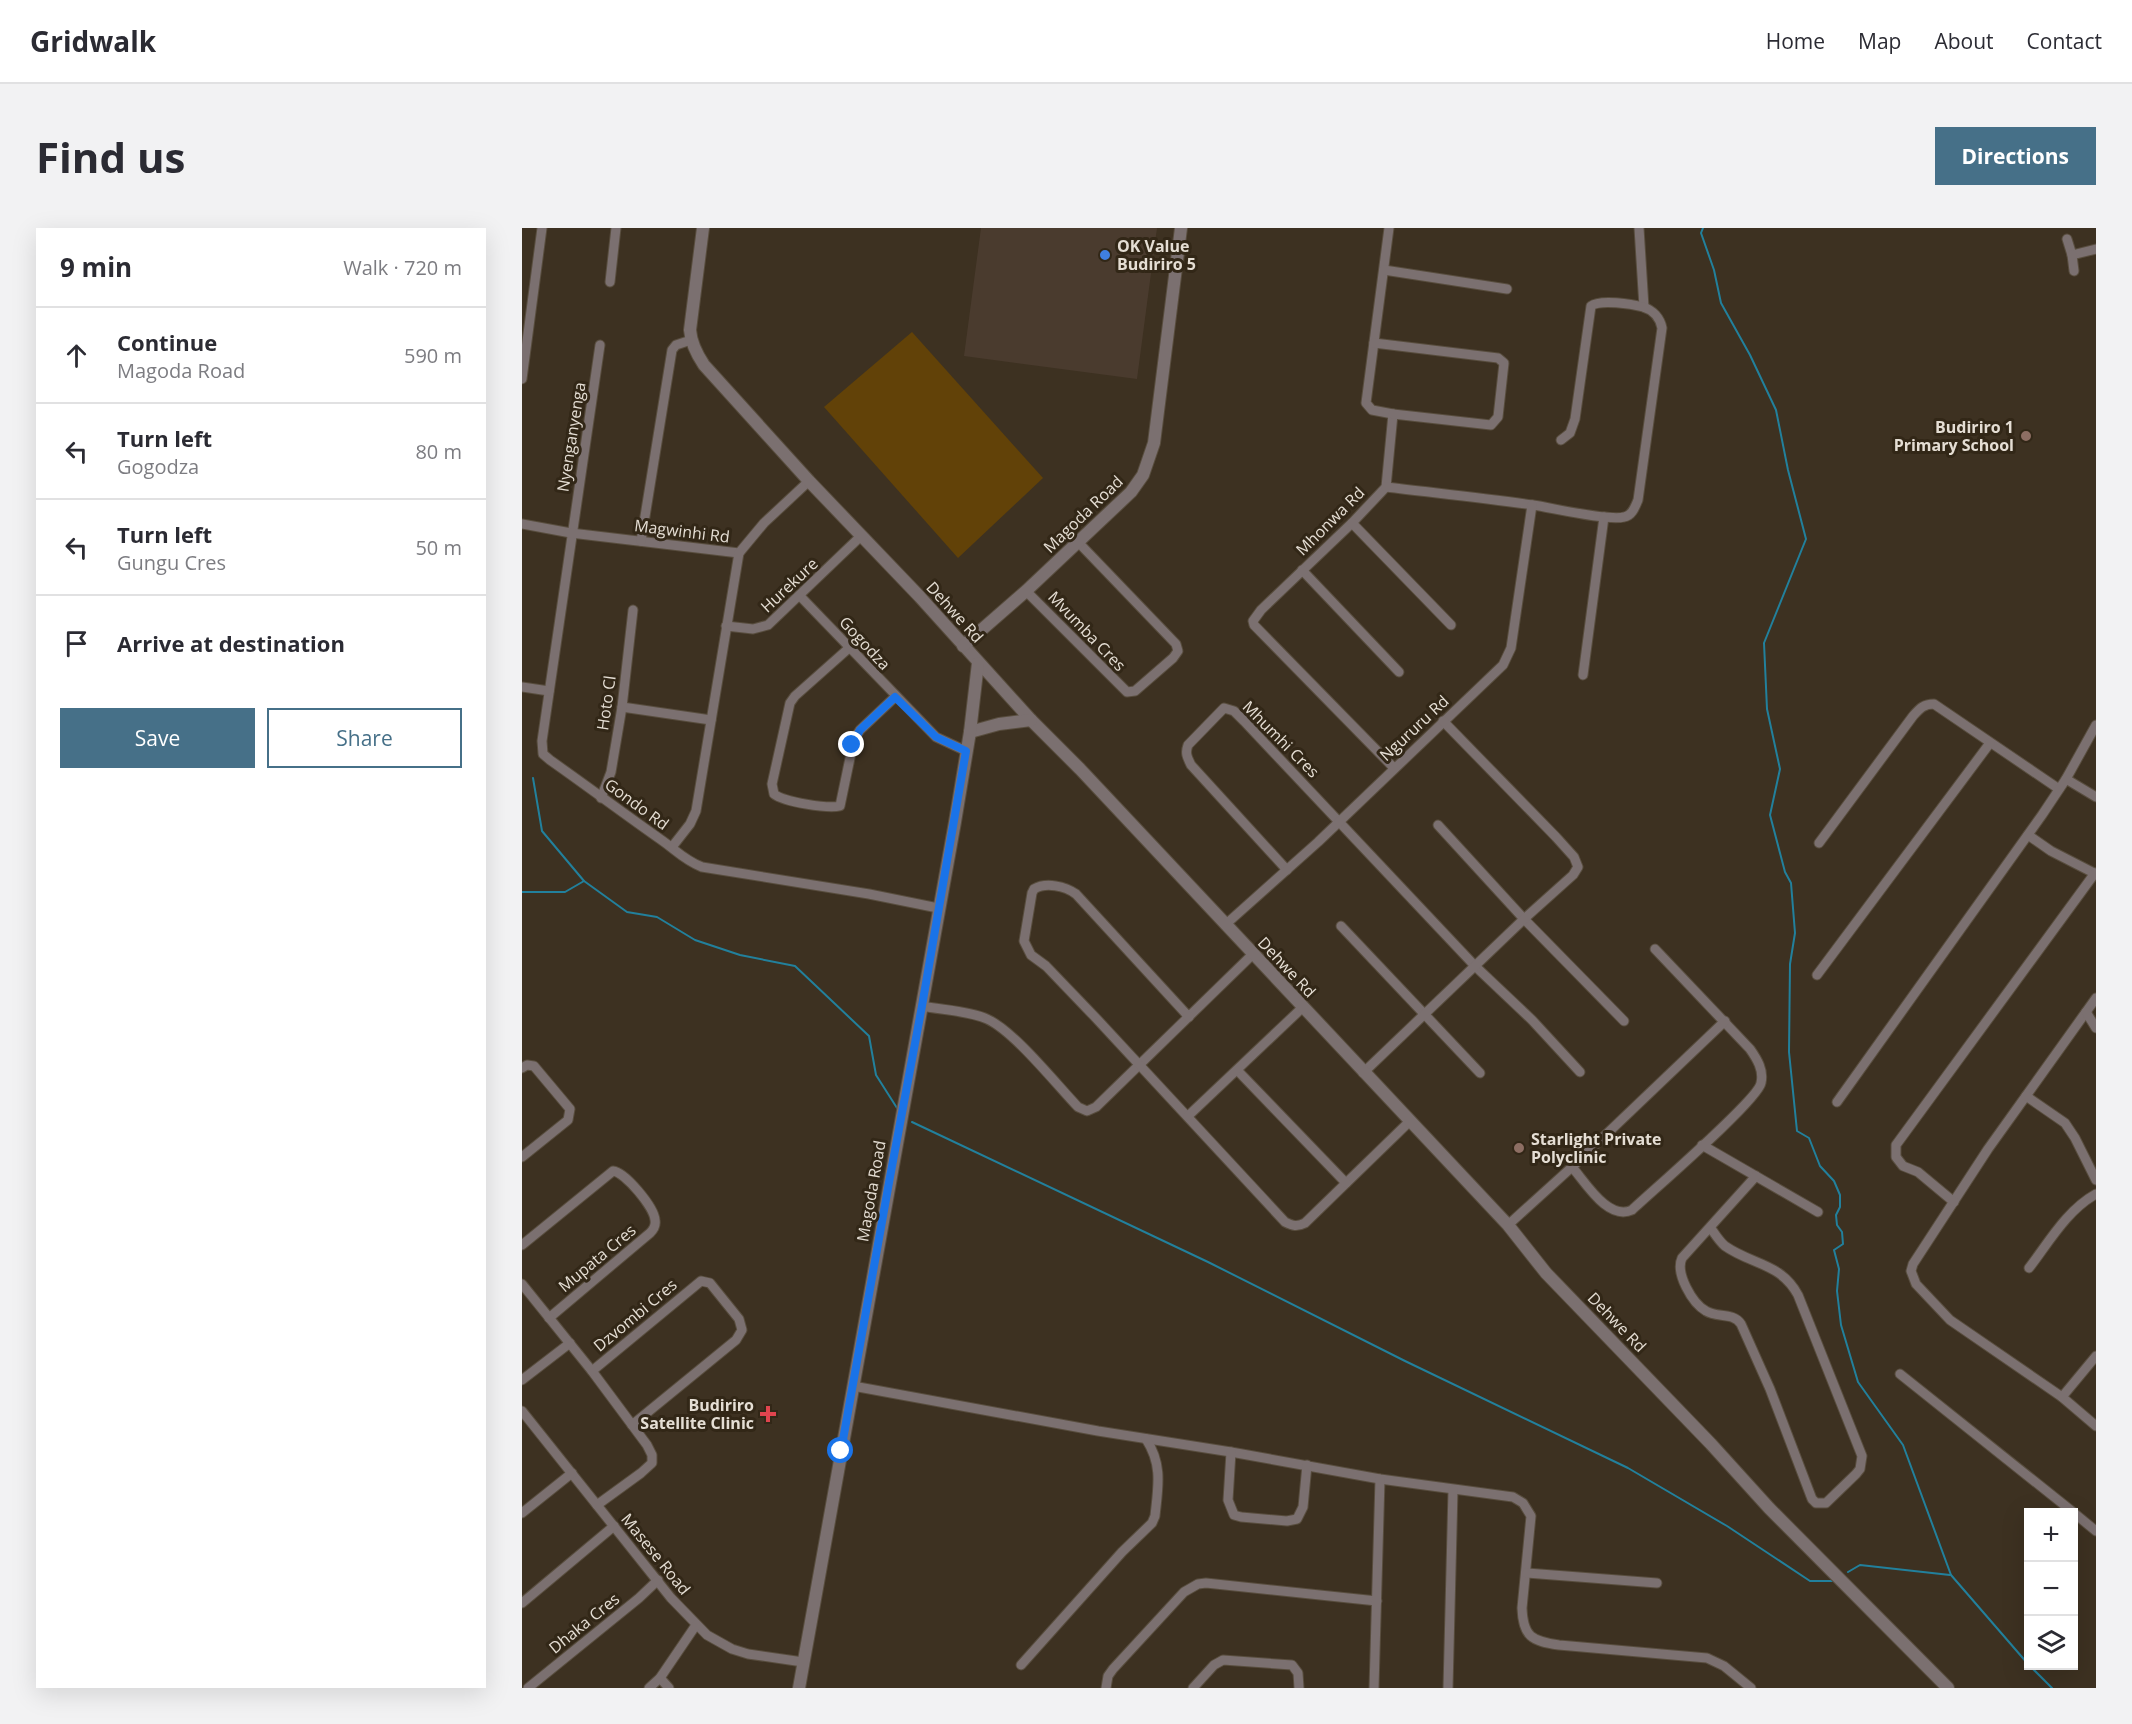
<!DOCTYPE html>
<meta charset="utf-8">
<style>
:root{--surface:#fff;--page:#f2f2f3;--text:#2b2b33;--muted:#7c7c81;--line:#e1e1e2;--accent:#467088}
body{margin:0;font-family:"Open Sans",sans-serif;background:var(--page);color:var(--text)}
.controls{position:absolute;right:18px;bottom:18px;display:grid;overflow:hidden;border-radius:0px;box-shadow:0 6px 24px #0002}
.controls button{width:54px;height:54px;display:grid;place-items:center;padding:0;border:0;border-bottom:2px solid var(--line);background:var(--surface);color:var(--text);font:30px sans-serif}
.stop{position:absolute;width:18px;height:18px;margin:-14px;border:4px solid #1a73e8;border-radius:50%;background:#fff}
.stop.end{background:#1a73e8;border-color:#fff;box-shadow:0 2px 6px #0008}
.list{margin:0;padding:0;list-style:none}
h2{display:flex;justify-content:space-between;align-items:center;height:78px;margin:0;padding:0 24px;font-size:26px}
h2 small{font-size:20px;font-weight:400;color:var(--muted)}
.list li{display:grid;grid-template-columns:39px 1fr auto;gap:18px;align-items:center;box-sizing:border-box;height:96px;padding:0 24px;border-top:2px solid var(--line)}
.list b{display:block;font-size:22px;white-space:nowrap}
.list p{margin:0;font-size:20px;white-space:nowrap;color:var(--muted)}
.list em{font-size:20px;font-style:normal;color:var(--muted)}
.actions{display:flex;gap:12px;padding:18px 24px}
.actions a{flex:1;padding:14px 0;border:2px solid var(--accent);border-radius:0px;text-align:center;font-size:21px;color:var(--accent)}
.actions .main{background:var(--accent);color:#fff}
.icon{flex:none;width:33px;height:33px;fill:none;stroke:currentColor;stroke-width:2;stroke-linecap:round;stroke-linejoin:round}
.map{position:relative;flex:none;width:1574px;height:1460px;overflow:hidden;border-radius:0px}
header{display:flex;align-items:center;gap:36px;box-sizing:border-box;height:84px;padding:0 30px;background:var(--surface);border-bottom:2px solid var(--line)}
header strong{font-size:28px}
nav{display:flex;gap:33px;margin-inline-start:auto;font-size:21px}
.intro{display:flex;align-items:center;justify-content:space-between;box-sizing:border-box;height:144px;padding:0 36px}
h1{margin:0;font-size:42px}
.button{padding:15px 27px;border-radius:0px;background:var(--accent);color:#fff;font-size:21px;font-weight:700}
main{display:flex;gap:36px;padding:0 36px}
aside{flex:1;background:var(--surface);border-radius:0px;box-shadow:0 6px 24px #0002}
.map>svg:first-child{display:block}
.commercial{fill:#4a3b2e}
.green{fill:#624208}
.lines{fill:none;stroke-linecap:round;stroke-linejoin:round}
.stream{stroke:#22809c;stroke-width:2}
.minor-casing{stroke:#584d3e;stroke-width:11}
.tertiary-casing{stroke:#584d3e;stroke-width:14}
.minor{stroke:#7b7070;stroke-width:9}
.tertiary{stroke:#7b7070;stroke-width:12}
.route{stroke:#1a73e8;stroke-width:8}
.shop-dot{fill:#3f7fe0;stroke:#322717;stroke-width:2}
.education-dot{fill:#8d6e63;stroke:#322717;stroke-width:2}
.health-dot{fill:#e0444e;stroke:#322717;stroke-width:2}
.labels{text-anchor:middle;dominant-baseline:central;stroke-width:6;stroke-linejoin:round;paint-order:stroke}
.poi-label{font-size:16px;font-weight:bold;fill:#e5ded4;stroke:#322717;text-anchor:start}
.street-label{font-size:16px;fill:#e5ded4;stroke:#322717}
</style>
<header>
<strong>Gridwalk</strong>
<nav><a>Home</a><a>Map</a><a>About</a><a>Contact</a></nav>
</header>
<div class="intro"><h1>Find us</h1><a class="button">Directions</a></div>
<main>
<aside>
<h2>9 min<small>Walk · 720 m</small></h2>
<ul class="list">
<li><svg class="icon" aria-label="ahead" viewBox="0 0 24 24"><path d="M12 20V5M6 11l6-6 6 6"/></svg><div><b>Continue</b><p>Magoda Road</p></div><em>590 m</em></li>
<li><svg class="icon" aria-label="left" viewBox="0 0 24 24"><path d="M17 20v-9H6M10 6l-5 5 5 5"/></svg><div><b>Turn left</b><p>Gogodza</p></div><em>80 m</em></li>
<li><svg class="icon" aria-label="left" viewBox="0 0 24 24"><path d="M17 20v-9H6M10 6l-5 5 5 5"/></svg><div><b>Turn left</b><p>Gungu Cres</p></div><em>50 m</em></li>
<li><svg class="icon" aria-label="arrive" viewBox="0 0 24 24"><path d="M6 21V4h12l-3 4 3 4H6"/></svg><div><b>Arrive at destination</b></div></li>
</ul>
<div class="actions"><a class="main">Save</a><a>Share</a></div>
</aside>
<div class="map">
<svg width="1574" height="1460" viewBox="0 0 1574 1460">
<rect width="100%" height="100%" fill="#3d3121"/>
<path class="commercial" d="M 459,0 L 635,0 L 615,151 L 442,128 Z"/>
<path class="green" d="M 390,104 L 521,250 L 436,330 L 302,179 Z"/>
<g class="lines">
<g class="stream">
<path d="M 1181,0 L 1179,5 L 1192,42 L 1199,75 L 1228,127 L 1254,182 L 1266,242 L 1284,311 L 1242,415 L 1245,481 L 1258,541 L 1248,587 L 1263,644 L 1269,655 L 1273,705 L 1268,736 L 1267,824 L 1275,903 L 1287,910 L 1298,938 L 1312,953 L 1318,967 L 1318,979 L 1314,987 L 1315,997 L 1320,1004 L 1321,1016 L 1312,1022 L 1317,1041 L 1315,1063 L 1319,1097 L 1336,1154 L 1381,1217 L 1429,1347 L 1506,1436"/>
<path d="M 11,550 L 20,603 L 62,653 L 105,684 L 135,689 L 173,712 L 218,727 L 273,738 L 347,808 L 354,847 L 375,880"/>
<path d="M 0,664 L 43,664 L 62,653"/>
<path d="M 390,894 L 686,1034 L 883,1133 L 1106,1240 L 1205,1298 L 1288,1353 L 1310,1353"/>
<path d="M 1326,1344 L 1338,1337 L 1428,1347"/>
<path d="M 1508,1438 L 1530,1460"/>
</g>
<defs>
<g id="minor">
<path d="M 867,0 L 844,175 L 850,182 L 871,186 L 864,259 L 830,295 L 739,382 L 731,393 L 732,397 L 872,540"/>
<path d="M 1117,0 L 1122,79"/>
<path d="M 1545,11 L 1550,27 L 1574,21"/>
<path d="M 1550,27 L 1552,43"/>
<path d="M 862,42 L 985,61"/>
<path d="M 88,54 L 94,0"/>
<path d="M 852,115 L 976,130 L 982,135 L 976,189 L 969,197 L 871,186"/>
<path d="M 78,117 L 20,513 L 21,526 L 28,532 C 65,558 101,585 138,611 C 154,622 162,632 180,639 L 347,666 L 416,680"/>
<path d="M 0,151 L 20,0"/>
<path d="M 864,259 C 913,265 962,270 1011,277 C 1031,280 1085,293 1102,289 C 1110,288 1113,279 1116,272 L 1140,100 C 1138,90 1131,82 1121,79 C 1110,76 1078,71 1069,78 L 1053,191 L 1048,205 L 1039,212"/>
<path d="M 830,295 L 929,397"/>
<path d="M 0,296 L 49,305 L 217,325 L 242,295 L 287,253"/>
<path d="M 119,313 L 150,122 L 154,117 L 169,112"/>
<path d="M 780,342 L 877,444"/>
<path d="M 504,363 L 605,464 L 613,463 L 651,430 L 656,423 L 654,416 L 556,314"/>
<path d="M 278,368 L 414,509 L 444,523"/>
<path d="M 204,398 L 231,401 L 246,397 L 339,308"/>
<path d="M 327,420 L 273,468 L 268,475 L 250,556 L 252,566 C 262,574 306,581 318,578 L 332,511 L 338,502 L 373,469"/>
<path d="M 1061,447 L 1082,289"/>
<path d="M 0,459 L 27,463"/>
<path d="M 100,479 L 189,492"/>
<path d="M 1544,551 L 1574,569"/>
<path d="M 79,570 L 89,544 L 100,479 L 111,382"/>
<path d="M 916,597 L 1002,691 L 1102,793"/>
<path d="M 1506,607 L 1529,623 L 1574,646"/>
<path d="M 1297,615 L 1391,488 C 1398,480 1402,476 1412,476 L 1537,561"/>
<path d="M 150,619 L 168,596 L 174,583 L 217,325"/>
<path d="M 765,642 L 669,537 C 665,529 663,525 666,517 L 702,480 L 712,483 L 722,493 L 953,738 L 1010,792 L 1058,844"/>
<path d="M 703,697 L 796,614 L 981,437 L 989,420 L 1010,277"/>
<path d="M 819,698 L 958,845"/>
<path d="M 1295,747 L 1468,515"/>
<path d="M 1574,770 L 1466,921 L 1391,1036 L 1389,1043 L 1394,1056 L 1428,1092 L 1540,1169 L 1574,1198"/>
<path d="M 400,778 C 420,782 448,783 465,791 C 492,803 534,856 556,879 L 565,883 L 574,879 L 731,726"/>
<path d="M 1564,784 L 1574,800"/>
<path d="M 667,789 L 554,666 C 543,658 524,654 512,661 L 510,665 L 502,713 L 509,727 L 524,738 L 572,788 L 763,994 C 771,998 775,999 783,995 L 887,894"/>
<path d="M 0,840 L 5,837 L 12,838 L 48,881 L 46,892 L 0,929"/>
<path d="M 716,843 L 824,955"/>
<path d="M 841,845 L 1002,691 L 1051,647 L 1056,639 L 1052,629 L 1034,609 L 921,493"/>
<path d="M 1504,868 L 1543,895 L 1553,910 L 1574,952"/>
<path d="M 1315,874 L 1520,587 L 1544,551 L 1574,497"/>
<path d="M 666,888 L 780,780"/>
<path d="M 1180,917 L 1296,984"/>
<path d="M 1050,939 C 1064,955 1086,993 1110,982 C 1129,964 1236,872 1239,855 C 1242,842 1235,831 1228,821 L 1133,721"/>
<path d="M 1432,974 L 1396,944 L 1381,938 L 1374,929 L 1374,917 L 1573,645"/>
<path d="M 986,997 L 1050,939 L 1203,793"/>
<path d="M 1188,999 C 1193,1006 1197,1013 1203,1018 C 1230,1037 1259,1035 1276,1067 L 1340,1228 L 1338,1241 L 1334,1246 L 1304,1275 L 1294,1275 L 1290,1271 L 1248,1161 L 1219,1096 C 1211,1084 1195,1090 1184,1083 C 1170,1075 1153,1045 1160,1030 L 1234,948"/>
<path d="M 0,1017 L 91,943 C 103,944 132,979 133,992 C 134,997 132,1001 128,1005 L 27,1090"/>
<path d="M 1507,1040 C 1527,1014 1545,982 1574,966"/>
<path d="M 0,1056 L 70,1143 L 125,1217 L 130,1227 L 130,1235 L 119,1245 L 75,1277"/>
<path d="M 70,1143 L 179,1053 L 188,1055 L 217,1091 L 220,1102 L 214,1112 L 110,1197"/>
<path d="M 1378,1146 L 1551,1284"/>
<path d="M 0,1152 L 48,1115"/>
<path d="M 331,1158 L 576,1203 L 709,1224 L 858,1251 L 991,1269 L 1001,1275 L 1009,1288 L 1000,1380 C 1001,1409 1010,1413 1037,1417 L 1185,1430 L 1202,1438 L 1229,1460"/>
<path d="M 1540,1169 L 1574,1128"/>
<path d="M 0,1183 L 149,1370 L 185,1407 L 210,1421 L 226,1426 L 281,1434"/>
<path d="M 709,1224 L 706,1272 L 712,1287 L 719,1289 L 765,1293 L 775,1291 L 781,1279 L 785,1237"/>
<path d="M 0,1285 L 50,1245"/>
<path d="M 1552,1285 L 1574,1303"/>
<path d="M 1005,1345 L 1135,1355"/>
<path d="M 0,1375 L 92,1298"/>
<path d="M 499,1437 L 600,1324 L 630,1295 L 633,1288 C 636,1259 641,1237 624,1211"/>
<path d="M 138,1450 L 147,1460"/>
<path d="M 6,1460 L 117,1370 L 136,1352"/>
<path d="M 127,1460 L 138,1450 L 174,1397"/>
<path d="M 584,1460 L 586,1448 L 591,1441 L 662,1364 L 676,1356 L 684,1355 L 855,1373"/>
<path d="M 671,1460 L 692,1437 L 701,1432 L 770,1437 L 776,1445 L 777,1460"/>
<path d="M 852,1460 L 858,1251"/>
<path d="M 926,1460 L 931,1262"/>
</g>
<g id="tertiary">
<path d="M 181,0 L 168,102 C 169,115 174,125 182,137 L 287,253 L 398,369 L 509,492 L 558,541 L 986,997 L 1024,1045 L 1189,1216 L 1247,1280 L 1426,1460"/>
<path d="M 441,418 L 504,363 L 609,264 L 621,247 L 632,215 L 659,0"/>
<path d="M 448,504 L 477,496 L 509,492"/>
<path d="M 277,1460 L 433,594 L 448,504 L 456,435"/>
</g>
</defs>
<use href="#minor" class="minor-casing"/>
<use href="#tertiary" class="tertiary-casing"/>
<use href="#minor" class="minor"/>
<use href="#tertiary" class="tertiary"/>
</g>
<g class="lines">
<path class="route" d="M 319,1223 L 368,949 L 400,778 L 444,523 L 414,509 L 373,469 L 338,502 L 330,517"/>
</g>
<circle class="shop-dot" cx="583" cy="27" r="6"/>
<g class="education-dot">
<circle cx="1504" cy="208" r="6"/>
<circle cx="997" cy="920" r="6"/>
</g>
<path class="health-dot" d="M243 1177h6v6h6v6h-6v6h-6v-6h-6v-6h6z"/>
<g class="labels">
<g class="poi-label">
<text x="595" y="18">OK Value<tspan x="595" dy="18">Budiriro 5</tspan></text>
<text x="1492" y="199" text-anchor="end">Budiriro 1<tspan x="1492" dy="18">Primary School</tspan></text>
<text x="1009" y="911">Starlight Private<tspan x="1009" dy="18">Polyclinic</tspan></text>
<text x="232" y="1177" text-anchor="end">Budiriro<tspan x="232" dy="18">Satellite Clinic</tspan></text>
</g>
<g class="street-label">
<text transform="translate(49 209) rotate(-81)">Nyenganyenga</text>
<text transform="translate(561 286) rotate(-44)">Magoda Road</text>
<text transform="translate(808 293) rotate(-45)">Mhonwa Rd</text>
<text transform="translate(160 303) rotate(7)">Magwinhi Rd</text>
<text transform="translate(267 357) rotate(-43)">Hurekure</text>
<text transform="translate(433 384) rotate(48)">Dehwe Rd</text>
<text transform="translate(565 403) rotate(46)">Mvumba Cres</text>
<text transform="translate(343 415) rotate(47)">Gogodza</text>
<text transform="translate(84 475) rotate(-82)">Hoto Cl</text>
<text transform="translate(892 500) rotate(-43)">Ngururu Rd</text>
<text transform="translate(759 511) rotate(45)">Mhumhi Cres</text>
<text transform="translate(115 576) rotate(36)">Gondo Rd</text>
<text transform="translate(765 739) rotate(47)">Dehwe Rd</text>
<text transform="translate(349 963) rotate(-80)">Magoda Road</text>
<text transform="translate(75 1030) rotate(-40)">Mupata Cres</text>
<text transform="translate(113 1087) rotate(-40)">Dzvombi Cres</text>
<text transform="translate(1095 1094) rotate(46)">Dehwe Rd</text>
<text transform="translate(134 1326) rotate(51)">Masese Road</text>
<text transform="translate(62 1395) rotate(-39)">Dhaka Cres</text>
</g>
</g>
</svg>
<div class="controls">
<button>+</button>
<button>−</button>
<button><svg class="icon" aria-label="layers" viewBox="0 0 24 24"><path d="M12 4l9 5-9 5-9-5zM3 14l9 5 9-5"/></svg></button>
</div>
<div class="stop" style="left:319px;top:1223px"></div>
<div class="stop end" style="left:330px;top:517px"></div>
</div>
</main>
